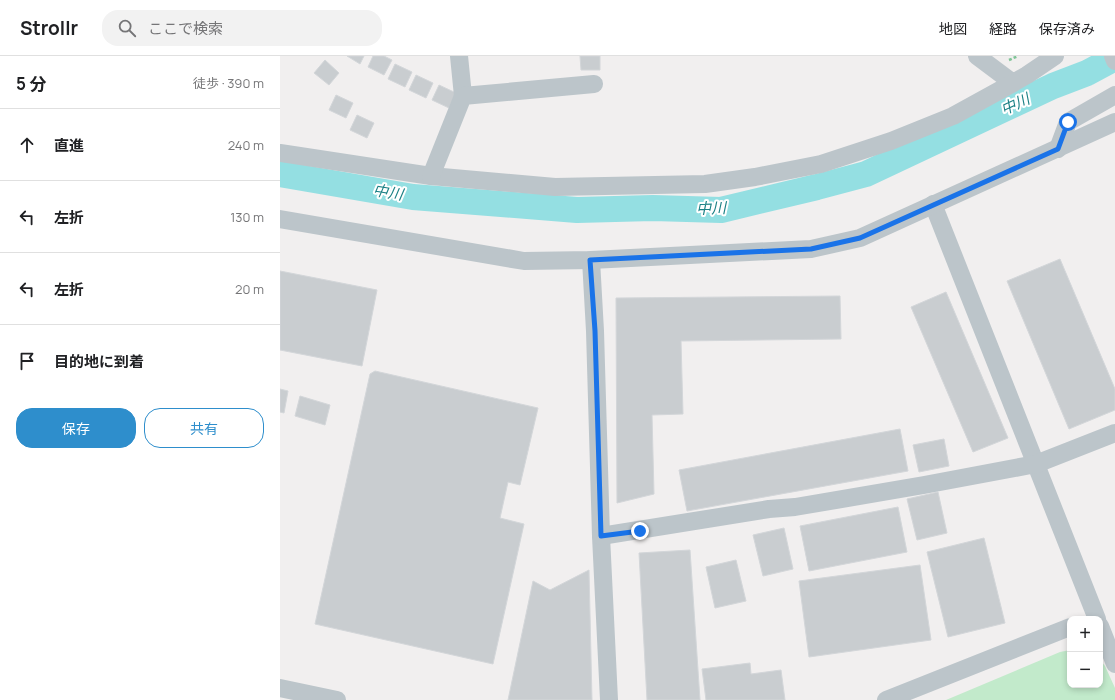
<!DOCTYPE html>
<html lang="ja">
<meta charset="utf-8">
<style>
:root{--surface:#fff;--page:#f2f2f2;--text:#202124;--muted:#757577;--line:#e0e0e0;--accent:#2e8ecc}
body{margin:0;font-family:Manrope,"Noto Sans JP",sans-serif;background:var(--page);color:var(--text)}
.controls{position:absolute;right:12px;bottom:12px;display:grid;overflow:hidden;border-radius:8px;box-shadow:0 2px 6px #0003}
.controls button{width:36px;height:36px;display:grid;place-items:center;padding:0;border:0;border-bottom:1px solid var(--line);background:var(--surface);color:var(--text);font:20px sans-serif}
.stop{position:absolute;width:12px;height:12px;margin:-9px;border:3px solid #1a73e8;border-radius:50%;background:#fff}
.stop.end{background:#1a73e8;border-color:#fff;box-shadow:0 1px 4px #0008}
.list{margin:0;padding:0;list-style:none}
h2{display:flex;justify-content:space-between;align-items:center;height:52px;margin:0;padding:0 16px;font-size:17px}
h2 small{font-size:13px;font-weight:400;color:var(--muted)}
.list li{display:grid;grid-template-columns:26px 1fr auto;gap:12px;align-items:center;box-sizing:border-box;height:72px;padding:0 16px;border-top:1px solid var(--line)}
.list b{display:block;font-size:15px;white-space:nowrap}
.list em{font-size:13px;font-style:normal;color:var(--muted)}
.actions{display:flex;gap:8px;padding:12px 16px}
.actions a{flex:1;padding:9px 0;border:1px solid var(--accent);border-radius:16px;text-align:center;font-size:14px;color:var(--accent)}
.actions .main{background:var(--accent);color:#fff}
.icon{flex:none;width:22px;height:22px;fill:none;stroke:currentColor;stroke-width:2;stroke-linecap:round;stroke-linejoin:round}
.map{position:relative;flex:none;width:835px;height:644px;overflow:hidden}
header{display:flex;align-items:center;gap:24px;box-sizing:border-box;height:56px;padding:0 20px;background:var(--surface);border-bottom:1px solid var(--line)}
header strong{font-size:19px}
nav{display:flex;gap:22px;margin-inline-start:auto;font-size:14px}
.search{width:280px;height:36px;background:var(--page);display:flex;align-items:center;gap:10px;box-sizing:border-box;padding:0 14px;border-radius:16px;color:var(--muted);font-size:15px}
main{display:flex}
aside{flex:1;background:var(--surface)}
.map>svg:first-child{display:block}
.green{fill:#c2eacb}
.lines{fill:none;stroke-linecap:round;stroke-linejoin:round}
.river{stroke:#94dfe2;stroke-width:26}
.building{fill:#c9cdd0;stroke:#d3d6d9}
.path{stroke:#7ec496;stroke-width:2.5;stroke-dasharray:3 2;stroke-linecap:butt}
.minor{stroke:#bcc5ca;stroke-width:18}
.route{stroke:#1a73e8;stroke-width:5}
.labels{text-anchor:middle;dominant-baseline:central;stroke-width:4;stroke-linejoin:round;paint-order:stroke}
.water-label{font-size:15px;font-style:italic;fill:#1b8085;stroke:#fff}
</style>
<header>
<strong>Strollr</strong>
<div class="search"><svg class="icon" aria-label="search" viewBox="0 0 24 24"><circle cx="10" cy="10" r="6"/><path d="M15 15l6 6"/></svg>ここで検索</div>
<nav><a>地図</a><a>経路</a><a>保存済み</a></nav>
</header>
<main>
<aside>
<h2>5 分<small>徒歩 · 390 m</small></h2>
<ul class="list">
<li><svg class="icon" aria-label="ahead" viewBox="0 0 24 24"><path d="M12 20V5M6 11l6-6 6 6"/></svg><div><b>直進</b></div><em>240 m</em></li>
<li><svg class="icon" aria-label="left" viewBox="0 0 24 24"><path d="M17 20v-9H6M10 6l-5 5 5 5"/></svg><div><b>左折</b></div><em>130 m</em></li>
<li><svg class="icon" aria-label="left" viewBox="0 0 24 24"><path d="M17 20v-9H6M10 6l-5 5 5 5"/></svg><div><b>左折</b></div><em>20 m</em></li>
<li><svg class="icon" aria-label="arrive" viewBox="0 0 24 24"><path d="M6 21V4h12l-3 4 3 4H6"/></svg><div><b>目的地に到着</b></div></li>
</ul>
<div class="actions"><a class="main">保存</a><a>共有</a></div>
</aside>
<div class="map">
<svg width="835" height="644" viewBox="0 0 835 644">
<rect width="100%" height="100%" fill="#f1efef"/>
<path class="green" d="M 790,594 L 790,629 L 820,629 L 820,604 L 825,610 L 835,632 L 835,644 L 666,644 L 780,596 Z"/>
<g class="lines">
<path class="river" d="M 0,118 L 133,141 L 297,154 L 373,152 L 441,154 L 537,131 L 586,118 L 773,30 L 807,17 L 835,2"/>
</g>
<g class="building">
<path d="M 67,0 L 84,0 L 80,8 Z"/>
<path d="M 93,0 L 104,0 L 112,4 L 104,19 L 88,11 Z"/>
<path d="M 300,0 L 320,0 L 320,14 L 301,14 Z"/>
<path d="M 45,4 L 59,17 L 49,29 L 34,17 Z"/>
<path d="M 115,8 L 132,16 L 125,31 L 108,23 Z"/>
<path d="M 136,19 L 153,27 L 146,42 L 129,34 Z"/>
<path d="M 159,29 L 176,37 L 169,52 L 152,44 Z"/>
<path d="M 56,39 L 73,47 L 66,62 L 49,54 Z"/>
<path d="M 77,59 L 94,67 L 87,82 L 70,74 Z"/>
<path d="M 780,203 L 835,333 L 835,354 L 789,373 L 727,225 Z"/>
<path d="M 0,215 L 97,234 L 82,310 L 0,294 Z"/>
<path d="M 666,236 L 728,382 L 693,396 L 631,251 Z"/>
<path d="M 560,240 L 561,283 L 401,285 L 403,358 L 372,359 L 374,438 L 337,447 L 336,242 Z"/>
<path d="M 95,315 L 258,352 L 240,429 L 228,426 L 220,462 L 244,468 L 213,608 L 35,568 L 90,318 Z"/>
<path d="M 0,333 L 8,335 L 4,357 L 0,356 Z"/>
<path d="M 20,340 L 50,349 L 45,369 L 15,360 Z"/>
<path d="M 620,373 L 628,415 L 407,455 L 399,414 Z"/>
<path d="M 664,383 L 669,410 L 639,416 L 633,389 Z"/>
<path d="M 658,436 L 667,477 L 637,484 L 627,443 Z"/>
<path d="M 618,451 L 627,496 L 529,515 L 520,470 Z"/>
<path d="M 504,472 L 513,513 L 483,520 L 473,479 Z"/>
<path d="M 704,482 L 725,567 L 668,581 L 647,496 Z"/>
<path d="M 410,494 L 420,644 L 367,644 L 359,497 Z"/>
<path d="M 456,504 L 466,545 L 435,552 L 426,511 Z"/>
<path d="M 640,509 L 651,584 L 529,601 L 519,525 Z"/>
<path d="M 309,514 L 312,644 L 228,644 L 253,525 L 270,534 Z"/>
<path d="M 470,607 L 471,618 L 501,614 L 505,644 L 426,644 L 422,613 Z"/>
</g>
<g class="lines">
<path class="path" d="M 729,4 L 738,0"/>
<g class="minor">
<path d="M 179,0 L 183,40"/>
<path d="M 697,0 L 733,27 L 747,19 L 775,0"/>
<path d="M 833,0 L 835,5"/>
<path d="M 778,93 L 788,66 L 835,39"/>
<path d="M 0,97 L 151,120 L 275,131 L 425,128 L 475,121 L 541,108 L 611,85 L 673,60 L 733,27"/>
<path d="M 151,120 L 183,40 L 314,28"/>
<path d="M 653,148 L 817,563"/>
<path d="M 0,163 L 244,205 L 311,204 L 531,193 L 580,182 L 835,66"/>
<path d="M 311,204 L 315,275 L 321,480 L 329,644"/>
<path d="M 321,480 L 489,453 L 515,451 L 644,429 L 756,408 L 835,377"/>
<path d="M 820,570 L 835,608"/>
<path d="M 0,632 L 57,644"/>
<path d="M 606,644 L 790,571"/>
</g>
</g>
<g class="lines">
<path class="route" d="M 360,475 L 321,480 L 315,275 L 310,204 L 531,193 L 580,182 L 778,93 L 788,66"/>
</g>
<g class="labels">
<g class="water-label">
<text transform="translate(735 48) rotate(-25)">中川</text>
<text transform="translate(108 136) rotate(9)">中川</text>
<text transform="translate(431 152) rotate(-2)">中川</text>
</g>
</g>
</svg>
<div class="controls">
<button>+</button>
<button>−</button>
</div>
<div class="stop" style="left:788px;top:66px"></div>
<div class="stop end" style="left:360px;top:475px"></div>
</div>
</main>
